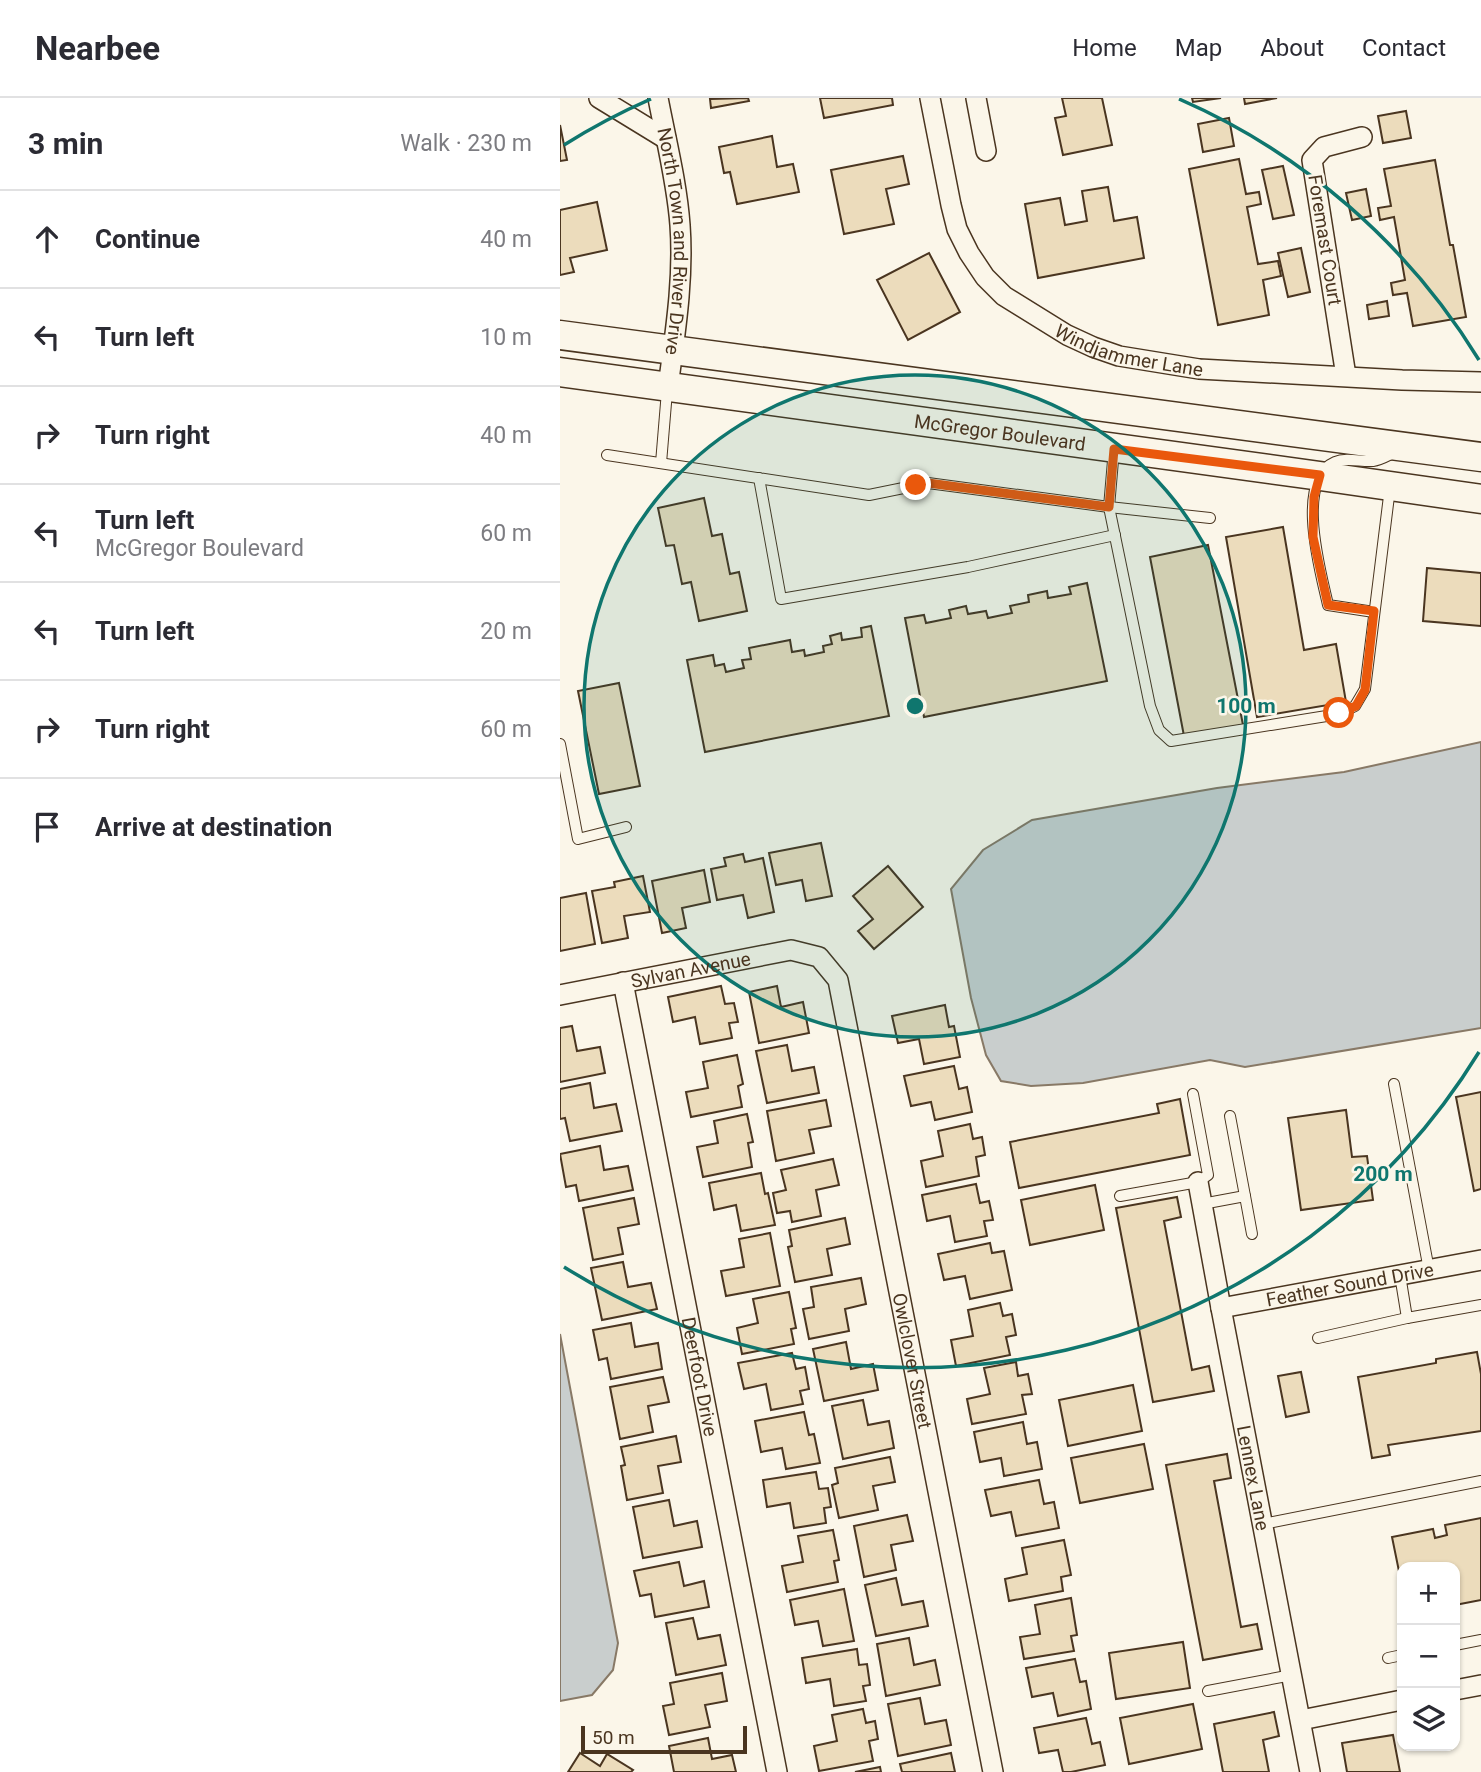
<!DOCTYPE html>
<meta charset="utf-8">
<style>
:root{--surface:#fff;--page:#f7f7f7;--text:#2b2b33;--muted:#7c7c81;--line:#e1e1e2}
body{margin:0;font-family:Roboto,sans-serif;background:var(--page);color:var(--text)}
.controls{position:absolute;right:21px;bottom:21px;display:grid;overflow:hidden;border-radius:14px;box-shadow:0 2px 5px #0004}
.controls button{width:63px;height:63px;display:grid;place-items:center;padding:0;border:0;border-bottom:2px solid var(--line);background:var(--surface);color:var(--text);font:35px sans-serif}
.scale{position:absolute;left:21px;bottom:18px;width:166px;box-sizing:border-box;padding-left:7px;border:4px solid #4a3520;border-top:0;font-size:19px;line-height:24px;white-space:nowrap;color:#4a3520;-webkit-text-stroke:5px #fbf6e9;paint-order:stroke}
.stop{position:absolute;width:21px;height:21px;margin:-16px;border:5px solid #ea580c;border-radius:50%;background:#fff}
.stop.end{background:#ea580c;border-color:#fff;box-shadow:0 2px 7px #0008}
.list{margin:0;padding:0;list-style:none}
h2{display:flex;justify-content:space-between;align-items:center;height:91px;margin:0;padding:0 28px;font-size:30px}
h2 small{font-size:23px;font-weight:400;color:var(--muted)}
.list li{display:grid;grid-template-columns:46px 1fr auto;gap:21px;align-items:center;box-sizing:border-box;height:98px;padding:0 28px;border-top:2px solid var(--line)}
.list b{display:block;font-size:26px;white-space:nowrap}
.list p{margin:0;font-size:23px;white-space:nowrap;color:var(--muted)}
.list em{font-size:23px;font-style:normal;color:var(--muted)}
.icon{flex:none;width:38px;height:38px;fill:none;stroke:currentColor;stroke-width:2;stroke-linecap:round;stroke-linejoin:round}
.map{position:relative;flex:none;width:921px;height:1674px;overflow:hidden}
header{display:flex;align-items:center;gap:42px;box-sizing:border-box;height:98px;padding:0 35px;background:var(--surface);border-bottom:2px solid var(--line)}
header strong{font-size:33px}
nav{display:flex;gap:38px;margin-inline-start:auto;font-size:24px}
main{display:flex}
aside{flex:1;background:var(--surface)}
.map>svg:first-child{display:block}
.water{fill:#c9cecd;stroke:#887966;stroke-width:2}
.building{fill:#ecdcbc;stroke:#4a3520;stroke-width:2}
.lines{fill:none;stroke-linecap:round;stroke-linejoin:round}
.lane-casing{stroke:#4a3520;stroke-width:12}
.street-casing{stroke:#4a3520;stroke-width:22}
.secondary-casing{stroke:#4a3520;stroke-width:31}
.lane{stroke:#fbf6e9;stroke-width:10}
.street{stroke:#fbf6e9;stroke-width:19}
.secondary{stroke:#fbf6e9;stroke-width:28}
.route{stroke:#ea580c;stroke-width:9}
.ring{fill:none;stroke:#0f766e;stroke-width:3.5}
.labels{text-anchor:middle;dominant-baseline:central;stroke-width:5;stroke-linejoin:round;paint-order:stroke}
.street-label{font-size:19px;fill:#4a3520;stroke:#fbf6e9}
.centre{fill:#0f766e;stroke:#fbf6e9;stroke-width:3.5}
.ring-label{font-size:21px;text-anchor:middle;font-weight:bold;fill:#0f766e;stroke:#fbf6e9;stroke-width:5;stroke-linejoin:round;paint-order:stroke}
</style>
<header>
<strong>Nearbee</strong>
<nav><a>Home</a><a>Map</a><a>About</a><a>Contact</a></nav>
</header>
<main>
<aside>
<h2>3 min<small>Walk · 230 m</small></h2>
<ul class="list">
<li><svg class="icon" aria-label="ahead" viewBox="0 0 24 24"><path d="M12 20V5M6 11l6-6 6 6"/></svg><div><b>Continue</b></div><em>40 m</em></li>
<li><svg class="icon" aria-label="left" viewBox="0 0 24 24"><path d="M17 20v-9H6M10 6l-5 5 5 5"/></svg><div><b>Turn left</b></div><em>10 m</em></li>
<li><svg class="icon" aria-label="right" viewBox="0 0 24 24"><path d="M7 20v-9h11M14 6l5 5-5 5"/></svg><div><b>Turn right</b></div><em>40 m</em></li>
<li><svg class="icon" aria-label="left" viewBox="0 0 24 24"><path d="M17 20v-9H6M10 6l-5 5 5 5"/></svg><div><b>Turn left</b><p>McGregor Boulevard</p></div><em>60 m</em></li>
<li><svg class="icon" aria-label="left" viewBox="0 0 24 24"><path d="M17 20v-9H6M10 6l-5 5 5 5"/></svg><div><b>Turn left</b></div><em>20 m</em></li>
<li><svg class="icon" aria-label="right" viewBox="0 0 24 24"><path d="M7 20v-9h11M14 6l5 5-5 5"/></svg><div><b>Turn right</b></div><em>60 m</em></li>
<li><svg class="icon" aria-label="arrive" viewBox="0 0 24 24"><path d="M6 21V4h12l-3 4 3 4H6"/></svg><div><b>Arrive at destination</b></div></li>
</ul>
</aside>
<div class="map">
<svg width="921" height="1674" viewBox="0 0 921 1674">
<rect width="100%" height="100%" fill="#fbf6e9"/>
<g class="water">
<path d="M 921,644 L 921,930 L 685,969 L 650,962 L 523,985 L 471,988 L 441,983 L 426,957 L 411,900 L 391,791 L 423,752 L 472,722 L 657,690 L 784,674 Z"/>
<path d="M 0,1236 L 58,1545 L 53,1572 L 32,1597 L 0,1603 Z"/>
</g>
<g class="building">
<path d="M 188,0 L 189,3 L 151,10 L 150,1 Z"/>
<path d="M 260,0 L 332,0 L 333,7 L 264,20 Z"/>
<path d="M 502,0 L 542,0 L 552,47 L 503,57 L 495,20 L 506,18 Z"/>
<path d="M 632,0 L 661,0 L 633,4 Z"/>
<path d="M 684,0 L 717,0 L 685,6 Z"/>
<path d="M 846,13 L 851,40 L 823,45 L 818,18 Z"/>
<path d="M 669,20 L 674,48 L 643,54 L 638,26 Z"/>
<path d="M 0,27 L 7,62 L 0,63 Z"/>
<path d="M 212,38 L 217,69 L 233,66 L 239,94 L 177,106 L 170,74 L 164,75 L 159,49 Z"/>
<path d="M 343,58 L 349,86 L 326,91 L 334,126 L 284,136 L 271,72 Z"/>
<path d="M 679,61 L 686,96 L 699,94 L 701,106 L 687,109 L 698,166 L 718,163 L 721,178 L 703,182 L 709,217 L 658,227 L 629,71 Z"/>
<path d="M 875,62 L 890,147 L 893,147 L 906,219 L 853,228 L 847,195 L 833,197 L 831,185 L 845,182 L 834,119 L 820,122 L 818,110 L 831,108 L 824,71 Z"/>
<path d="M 723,68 L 734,117 L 713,121 L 702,72 Z"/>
<path d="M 548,89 L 554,123 L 577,119 L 584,160 L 478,180 L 465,106 L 500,100 L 505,127 L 527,123 L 522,93 Z"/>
<path d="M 806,91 L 811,118 L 792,122 L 786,95 Z"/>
<path d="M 37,104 L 47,152 L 10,160 L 14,174 L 0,177 L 0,112 Z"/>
<path d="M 741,150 L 750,194 L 728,199 L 718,155 Z"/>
<path d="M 369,155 L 400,214 L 348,242 L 317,182 Z"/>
<path d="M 827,203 L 829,218 L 809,221 L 807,207 Z"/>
<path d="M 144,400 L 152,438 L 162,436 L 170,476 L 179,474 L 187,513 L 139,523 L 131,484 L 122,486 L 114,447 L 106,448 L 98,410 Z"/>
<path d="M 723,429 L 744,552 L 776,546 L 786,604 L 697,619 L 666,439 Z"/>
<path d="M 648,447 L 683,627 L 624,638 L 590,459 Z"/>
<path d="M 867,470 L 921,475 L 921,528 L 863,523 Z"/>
<path d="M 527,485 L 547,583 L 364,619 L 345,520 L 364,517 L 366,525 L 391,520 L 389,512 L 406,508 L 408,516 L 426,513 L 428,520 L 452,515 L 450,508 L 469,504 L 468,497 L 487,493 L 488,500 L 511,496 L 509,489 Z"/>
<path d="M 311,528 L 329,618 L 145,654 L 127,562 L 153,557 L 155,568 L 164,566 L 166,574 L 184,570 L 182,562 L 191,561 L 189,550 L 230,542 L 232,554 L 244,552 L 245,558 L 264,554 L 263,548 L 272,546 L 270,538 L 281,535 L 282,542 L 302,539 L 301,530 Z"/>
<path d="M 59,585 L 80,688 L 39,696 L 18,593 Z"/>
<path d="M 261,745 L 272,798 L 246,803 L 242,782 L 216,787 L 209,755 Z"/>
<path d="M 183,756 L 185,764 L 203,760 L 214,814 L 188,820 L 183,797 L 157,802 L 151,771 L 166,768 L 164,760 Z"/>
<path d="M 328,768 L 363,809 L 314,851 L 298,833 L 313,821 L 293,798 Z"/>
<path d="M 144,772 L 150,804 L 122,810 L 126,830 L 102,835 L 92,783 Z"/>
<path d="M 83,778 L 90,814 L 64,818 L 68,840 L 42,845 L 32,793 L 55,789 L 54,784 Z"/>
<path d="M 26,795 L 35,846 L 0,853 L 0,800 Z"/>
<path d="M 161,888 L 165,906 L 174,905 L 178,924 L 169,925 L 172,940 L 140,946 L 135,919 L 113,924 L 108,899 Z"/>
<path d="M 217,888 L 221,909 L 243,904 L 249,935 L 199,945 L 189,894 Z"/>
<path d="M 385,907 L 389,929 L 394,928 L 400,959 L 364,966 L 359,941 L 338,945 L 332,918 Z"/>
<path d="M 12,928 L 17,953 L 40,949 L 45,975 L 0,984 L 0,930 Z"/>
<path d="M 227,947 L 232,973 L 254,969 L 259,995 L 207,1005 L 196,953 Z"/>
<path d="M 177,957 L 183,986 L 178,988 L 182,1009 L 131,1019 L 126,994 L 148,990 L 143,964 Z"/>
<path d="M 394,968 L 399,991 L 407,989 L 412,1014 L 375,1022 L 371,1004 L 351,1008 L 344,978 Z"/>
<path d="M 30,985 L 34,1010 L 56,1006 L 62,1033 L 10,1043 L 5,1020 L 0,1021 L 0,991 Z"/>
<path d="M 921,994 L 921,1091 L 914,1093 L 896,999 Z"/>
<path d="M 620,1001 L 630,1057 L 459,1090 L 450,1044 L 599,1015 L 597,1006 Z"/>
<path d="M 266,1002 L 271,1028 L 249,1032 L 254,1055 L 216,1063 L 207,1013 Z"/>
<path d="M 786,1012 L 792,1059 L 807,1058 L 813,1102 L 741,1112 L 728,1020 Z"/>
<path d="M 187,1016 L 193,1044 L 188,1045 L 192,1069 L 143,1079 L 137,1049 L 158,1045 L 154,1023 Z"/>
<path d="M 410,1026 L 413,1041 L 422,1039 L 425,1057 L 416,1059 L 419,1078 L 366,1089 L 361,1063 L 383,1058 L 378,1033 Z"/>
<path d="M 40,1048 L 44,1072 L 68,1068 L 73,1092 L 19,1103 L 16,1087 L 6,1089 L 0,1056 Z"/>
<path d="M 273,1061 L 279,1087 L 256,1092 L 261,1118 L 232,1124 L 230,1113 L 217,1115 L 213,1095 L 226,1092 L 221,1072 Z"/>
<path d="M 201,1075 L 205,1096 L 208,1095 L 215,1127 L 181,1133 L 176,1107 L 154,1112 L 149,1085 Z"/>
<path d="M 416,1086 L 420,1105 L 429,1103 L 433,1122 L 424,1123 L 427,1138 L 395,1144 L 390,1118 L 367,1123 L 362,1097 Z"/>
<path d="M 535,1087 L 544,1132 L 470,1147 L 461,1102 Z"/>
<path d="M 617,1099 L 621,1119 L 604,1123 L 632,1272 L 649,1268 L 654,1293 L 593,1304 L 556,1110 Z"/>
<path d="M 74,1100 L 79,1126 L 58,1130 L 63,1156 L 33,1162 L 23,1110 Z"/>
<path d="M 285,1120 L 290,1146 L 267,1151 L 272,1177 L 235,1184 L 228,1149 L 232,1148 L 229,1132 Z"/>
<path d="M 210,1135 L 220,1188 L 166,1198 L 161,1173 L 184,1169 L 179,1141 Z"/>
<path d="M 430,1145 L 432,1155 L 444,1153 L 452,1192 L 410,1201 L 405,1178 L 384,1182 L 378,1156 Z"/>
<path d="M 63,1164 L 68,1189 L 91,1185 L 97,1211 L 42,1222 L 31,1170 Z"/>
<path d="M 301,1180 L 306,1206 L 285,1211 L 289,1233 L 249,1241 L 243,1211 L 254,1209 L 251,1189 Z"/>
<path d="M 229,1194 L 236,1230 L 231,1231 L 234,1246 L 182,1256 L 177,1230 L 198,1225 L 193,1201 Z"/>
<path d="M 440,1205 L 443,1218 L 452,1216 L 456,1237 L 446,1239 L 450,1257 L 396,1268 L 391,1242 L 413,1238 L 408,1212 Z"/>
<path d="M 71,1225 L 75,1249 L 98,1245 L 102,1271 L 51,1281 L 47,1260 L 39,1262 L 33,1232 Z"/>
<path d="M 286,1244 L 291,1271 L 313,1266 L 318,1292 L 264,1303 L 253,1251 Z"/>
<path d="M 917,1254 L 921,1276 L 921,1333 L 828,1347 L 830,1357 L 812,1360 L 798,1279 L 876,1265 L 876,1261 Z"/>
<path d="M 232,1255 L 236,1271 L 245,1269 L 249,1291 L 240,1293 L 243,1306 L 211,1312 L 206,1286 L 184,1291 L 178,1265 Z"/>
<path d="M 456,1264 L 458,1278 L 468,1276 L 472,1296 L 462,1297 L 466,1316 L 412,1326 L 407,1301 L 430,1296 L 424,1270 Z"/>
<path d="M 741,1274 L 749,1314 L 726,1319 L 718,1278 Z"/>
<path d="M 103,1279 L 109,1304 L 88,1308 L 93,1334 L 60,1341 L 50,1289 Z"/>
<path d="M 573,1287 L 582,1333 L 508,1348 L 499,1302 Z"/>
<path d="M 303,1302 L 308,1327 L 329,1323 L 334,1350 L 283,1361 L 272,1308 Z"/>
<path d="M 244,1314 L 249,1337 L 254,1336 L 260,1365 L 226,1371 L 222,1350 L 201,1354 L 195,1323 Z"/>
<path d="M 463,1324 L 467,1346 L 477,1344 L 482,1371 L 444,1378 L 441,1360 L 420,1364 L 414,1334 Z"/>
<path d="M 116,1338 L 121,1364 L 98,1368 L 103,1395 L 67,1402 L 61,1368 L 65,1367 L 61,1349 Z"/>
<path d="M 584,1346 L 593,1391 L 520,1405 L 511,1360 Z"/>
<path d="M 667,1356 L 671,1380 L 654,1383 L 681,1529 L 697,1526 L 702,1551 L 643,1562 L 606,1367 Z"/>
<path d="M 330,1359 L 335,1384 L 313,1388 L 318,1412 L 279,1420 L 272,1387 L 278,1385 L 275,1370 Z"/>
<path d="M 256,1374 L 259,1391 L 268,1390 L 271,1409 L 264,1410 L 266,1425 L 234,1430 L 230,1405 L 207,1409 L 203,1382 Z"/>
<path d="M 479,1382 L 484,1406 L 494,1404 L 499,1430 L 456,1438 L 451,1414 L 431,1418 L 425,1392 Z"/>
<path d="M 109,1402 L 114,1428 L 137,1423 L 142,1449 L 83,1460 L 73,1409 Z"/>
<path d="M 347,1417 L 353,1443 L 331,1447 L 336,1472 L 304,1479 L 294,1428 Z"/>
<path d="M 921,1420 L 921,1502 L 895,1507 L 895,1469 L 842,1469 L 842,1488 L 832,1439 L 873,1431 L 875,1440 L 887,1437 L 885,1427 Z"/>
<path d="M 273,1432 L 279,1462 L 274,1463 L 278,1484 L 227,1494 L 222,1468 L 243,1464 L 238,1438 Z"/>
<path d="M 504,1442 L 511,1477 L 501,1479 L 503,1493 L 449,1503 L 445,1481 L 467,1476 L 462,1450 Z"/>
<path d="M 119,1464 L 124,1488 L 144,1483 L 149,1509 L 95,1519 L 91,1496 L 80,1498 L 74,1473 Z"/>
<path d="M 336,1480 L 342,1507 L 363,1503 L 368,1528 L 316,1538 L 305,1487 Z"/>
<path d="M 284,1491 L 294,1543 L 263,1548 L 258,1523 L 235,1527 L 230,1502 Z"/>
<path d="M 511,1500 L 517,1537 L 511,1538 L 514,1553 L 464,1561 L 460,1539 L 480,1536 L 475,1507 Z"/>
<path d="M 133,1520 L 138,1541 L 160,1537 L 166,1567 L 116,1577 L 106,1525 Z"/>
<path d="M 349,1540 L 354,1567 L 375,1562 L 380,1587 L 326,1598 L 317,1546 Z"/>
<path d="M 623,1544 L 630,1590 L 556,1601 L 549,1555 Z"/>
<path d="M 297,1551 L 299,1567 L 307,1566 L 310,1587 L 303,1588 L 306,1603 L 274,1608 L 270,1581 L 246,1585 L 242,1560 Z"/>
<path d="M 515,1561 L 520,1584 L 526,1583 L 531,1611 L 498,1618 L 493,1595 L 472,1599 L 466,1570 Z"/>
<path d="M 162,1575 L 167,1603 L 145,1607 L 150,1629 L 109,1637 L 103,1608 L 114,1606 L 110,1585 Z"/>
<path d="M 360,1600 L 365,1626 L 386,1622 L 391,1647 L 338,1658 L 328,1606 Z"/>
<path d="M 633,1606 L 642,1651 L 569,1666 L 560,1620 Z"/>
<path d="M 303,1611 L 306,1625 L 315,1623 L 318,1641 L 309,1643 L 313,1663 L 259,1673 L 254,1648 L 277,1643 L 272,1617 Z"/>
<path d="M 714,1614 L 719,1638 L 703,1642 L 709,1674 L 663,1674 L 654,1626 Z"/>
<path d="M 526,1620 L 532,1646 L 540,1644 L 545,1667 L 511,1674 L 503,1674 L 498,1652 L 479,1655 L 474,1630 Z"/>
<path d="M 833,1637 L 840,1674 L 787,1674 L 782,1645 Z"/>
<path d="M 148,1640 L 152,1661 L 172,1657 L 176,1674 L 114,1674 L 109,1648 Z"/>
<path d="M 20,1655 L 40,1668 L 47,1656 L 73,1672 L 71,1674 L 8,1674 Z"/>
<path d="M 391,1655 L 395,1674 L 342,1674 L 340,1666 Z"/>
<path d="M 320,1669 L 321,1674 L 295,1674 Z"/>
</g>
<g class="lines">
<defs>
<g id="lane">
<path d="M 554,351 L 549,409 L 590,608 L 599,632 L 611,643 L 779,616 L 795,608 L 805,591 L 830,390"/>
<path d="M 47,357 L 309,397 L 368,385 L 549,409 L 650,420"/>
<path d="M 101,365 L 107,293"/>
<path d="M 199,380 L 221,501 L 408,469 L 555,437"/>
<path d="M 814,514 L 768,507 C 761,475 734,382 775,364 C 787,359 801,364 813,363 C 820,362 827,358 833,355"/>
<path d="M 0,646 L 18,741 L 66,729"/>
<path d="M 834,986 L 869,1172"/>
<path d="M 560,1098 L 638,1084 L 648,1077 L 633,996"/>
<path d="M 685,1098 L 692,1136"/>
<path d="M 642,1106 L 685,1098 L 670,1018"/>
<path d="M 840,1177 L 847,1220 L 921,1207"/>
<path d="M 758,1240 L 847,1220"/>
<path d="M 703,1426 L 921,1383"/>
<path d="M 895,1547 L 921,1542"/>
<path d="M 828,1560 L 842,1557"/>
<path d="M 648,1593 L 732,1577"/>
</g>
<g id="street">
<path d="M 39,0 L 106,41"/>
<path id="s1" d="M 98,0 C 106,42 117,85 120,127 C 124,181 115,236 108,289"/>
<path id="s2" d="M 370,0 L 391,107 L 397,131 L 409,155 L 425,179 L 444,198 L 507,237 L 533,249 L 559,258 L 639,271 L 842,282 L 921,284"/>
<path d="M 416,0 L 426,53"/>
<path d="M 786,278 L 752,62 L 764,49 L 802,39"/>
<path id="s3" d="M 63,884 L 217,1674"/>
<path id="s4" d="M 0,897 L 231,852 L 259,859 L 278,882 L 433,1674"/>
<path id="s5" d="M 638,1084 L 661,1210 L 750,1674"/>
<path id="s6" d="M 661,1210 L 921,1162"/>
<path d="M 895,1592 L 921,1587"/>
<path d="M 741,1622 L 842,1602"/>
</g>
<g id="secondary">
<path d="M 0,237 L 921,359"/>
<path id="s7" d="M 0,274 L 760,378 L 921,401"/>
</g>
</defs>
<use href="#lane" class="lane-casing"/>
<use href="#street" class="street-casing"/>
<use href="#secondary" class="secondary-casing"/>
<use href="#lane" class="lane"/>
<use href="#street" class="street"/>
<use href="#secondary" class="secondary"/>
</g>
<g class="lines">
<path class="route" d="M 356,387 L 368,385 L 549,409 L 554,351 L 760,377 L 754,399 L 753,439 L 768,507 L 814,513 L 805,592 L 796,608 L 779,615"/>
</g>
<circle cx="355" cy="608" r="331" fill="#0f766e" fill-opacity=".12"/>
<g class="ring">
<circle cx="355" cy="608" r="331"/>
<path d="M919 954A662 662 0 0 1 4 1169M4 47A662 662 0 0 1 91 1M619 1A662 662 0 0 1 919 262"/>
</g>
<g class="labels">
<g class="street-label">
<text transform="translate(765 142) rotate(81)">Foremast Court</text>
<text stroke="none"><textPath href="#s1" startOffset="145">North Town and River Drive</textPath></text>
<text stroke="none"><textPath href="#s2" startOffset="355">Windjammer Lane</textPath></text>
<text stroke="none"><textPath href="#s7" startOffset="444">McGregor Boulevard</textPath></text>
<text stroke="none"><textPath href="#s4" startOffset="133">Sylvan Avenue</textPath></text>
<text stroke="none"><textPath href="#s6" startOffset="131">Feather Sound Drive</textPath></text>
<text stroke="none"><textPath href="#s4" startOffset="682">Owlclover Street</textPath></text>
<text stroke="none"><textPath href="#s3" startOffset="402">Deerfoot Drive</textPath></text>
<text stroke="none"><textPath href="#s5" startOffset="301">Lennex Lane</textPath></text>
</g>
</g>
<circle cx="355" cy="608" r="10" class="centre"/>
<g class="ring-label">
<text x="686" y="615">100 m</text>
<text x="823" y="1083">200 m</text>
</g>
</svg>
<div class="controls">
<button>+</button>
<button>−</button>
<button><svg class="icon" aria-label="layers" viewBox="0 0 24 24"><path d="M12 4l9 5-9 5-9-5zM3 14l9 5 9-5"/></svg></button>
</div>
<div class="scale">50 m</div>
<div class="stop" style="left:779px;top:615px"></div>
<div class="stop end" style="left:356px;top:387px"></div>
</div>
</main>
